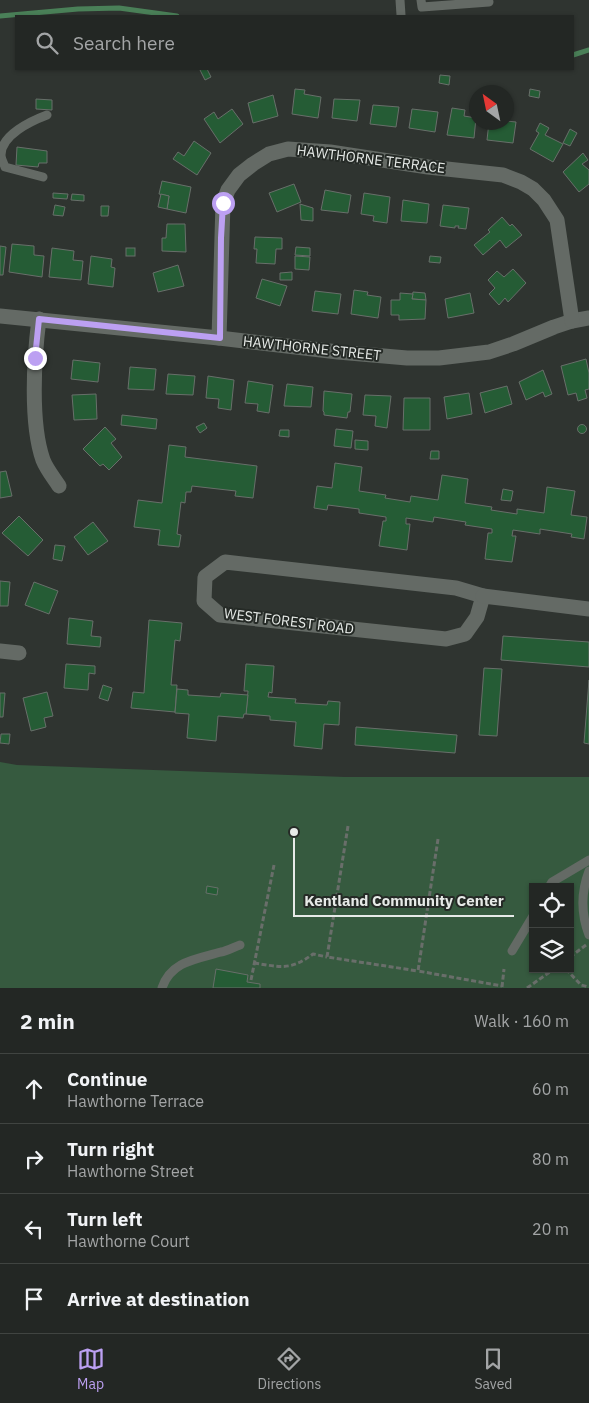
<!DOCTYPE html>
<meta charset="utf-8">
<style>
:root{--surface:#232724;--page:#2f3331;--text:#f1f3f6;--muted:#a3a5a6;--line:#404441;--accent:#bca0f2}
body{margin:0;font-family:"IBM Plex Sans",sans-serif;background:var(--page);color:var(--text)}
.controls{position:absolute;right:15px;bottom:15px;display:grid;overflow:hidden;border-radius:0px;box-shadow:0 1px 4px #0004}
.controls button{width:45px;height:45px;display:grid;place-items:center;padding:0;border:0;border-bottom:1px solid var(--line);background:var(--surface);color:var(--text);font:25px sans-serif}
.compass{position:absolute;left:469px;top:85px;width:45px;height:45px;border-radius:50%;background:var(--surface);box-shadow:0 1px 4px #0004;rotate:327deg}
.stop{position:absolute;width:15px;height:15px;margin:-11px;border:4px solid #bca0f2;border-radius:50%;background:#fff}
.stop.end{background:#bca0f2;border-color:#fff;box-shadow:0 1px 5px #0008}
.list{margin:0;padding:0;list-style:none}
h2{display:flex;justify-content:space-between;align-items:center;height:65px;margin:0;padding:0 20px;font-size:21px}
h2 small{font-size:16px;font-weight:400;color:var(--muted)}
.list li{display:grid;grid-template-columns:32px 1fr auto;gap:15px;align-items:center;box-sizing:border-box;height:70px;padding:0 20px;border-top:1px solid var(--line)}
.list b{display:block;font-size:19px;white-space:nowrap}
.list p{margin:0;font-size:16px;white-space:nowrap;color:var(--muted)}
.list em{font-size:16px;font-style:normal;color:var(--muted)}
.icon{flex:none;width:28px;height:28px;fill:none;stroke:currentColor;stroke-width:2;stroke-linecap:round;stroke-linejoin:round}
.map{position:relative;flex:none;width:589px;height:988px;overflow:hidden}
.search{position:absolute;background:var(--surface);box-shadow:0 1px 4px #0004;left:15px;right:15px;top:15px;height:55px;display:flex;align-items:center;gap:12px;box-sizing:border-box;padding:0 18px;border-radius:0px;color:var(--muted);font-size:19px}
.sheet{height:345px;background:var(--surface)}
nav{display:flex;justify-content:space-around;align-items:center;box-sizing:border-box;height:70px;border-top:1px solid var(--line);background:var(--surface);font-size:14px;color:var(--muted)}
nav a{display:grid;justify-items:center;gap:2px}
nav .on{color:var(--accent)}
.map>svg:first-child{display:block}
.green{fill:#365a3f;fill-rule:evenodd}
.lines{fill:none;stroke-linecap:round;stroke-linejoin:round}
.stream{stroke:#4a8058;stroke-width:5}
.building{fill:#255c35;stroke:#686f6a}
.path{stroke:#696e6a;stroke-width:3;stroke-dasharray:5 2.5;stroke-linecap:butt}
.lane{stroke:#646a65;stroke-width:9}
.street{stroke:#646a65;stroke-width:15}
.route{stroke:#bca0f2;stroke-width:6}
.labels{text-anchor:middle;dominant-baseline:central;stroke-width:4;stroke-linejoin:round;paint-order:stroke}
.street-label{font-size:14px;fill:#e6eae7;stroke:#252a26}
.leader{fill:none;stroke:#e6eae7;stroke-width:2}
.callout-dot{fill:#e6eae7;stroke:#252a26;stroke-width:2}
.callout-label{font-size:15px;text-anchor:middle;font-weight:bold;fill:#e6eae7;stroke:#252a26;stroke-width:4;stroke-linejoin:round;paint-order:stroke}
</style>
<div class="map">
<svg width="589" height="988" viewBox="0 0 589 988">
<rect width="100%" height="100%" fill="#2f3430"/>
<path class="green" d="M 0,762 L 17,765 L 345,777 L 589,777 L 589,988 L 0,988 ZM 533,887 L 570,887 L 570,969 L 533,969 Z"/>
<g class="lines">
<g class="stream">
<path d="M 0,16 L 78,9 L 119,8 L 177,16"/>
<path d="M 573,55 L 589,50"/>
</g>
</g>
<g class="building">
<path d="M 203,69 L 207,69 L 211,77 L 205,80 L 200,70 Z"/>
<path d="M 440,75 L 450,76 L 449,85 L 439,83 Z"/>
<path d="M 295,89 L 305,90 L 304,94 L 321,97 L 318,118 L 292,114 Z"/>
<path d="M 530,89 L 540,91 L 539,98 L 529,96 Z"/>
<path d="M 273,95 L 278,116 L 253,123 L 248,103 Z"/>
<path d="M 36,99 L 52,100 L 52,110 L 36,109 Z"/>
<path d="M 334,99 L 360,100 L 357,121 L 332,118 Z"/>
<path d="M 373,105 L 399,107 L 396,127 L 370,124 Z"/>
<path d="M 452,108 L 465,110 L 464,116 L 476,118 L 474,138 L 447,135 Z"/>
<path d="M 232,109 L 243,124 L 220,143 L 204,119 L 214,112 L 218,119 Z"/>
<path d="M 412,109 L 438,112 L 435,132 L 409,128 Z"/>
<path d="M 506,121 L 516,122 L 513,143 L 487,140 L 489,122 Z"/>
<path d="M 540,123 L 549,128 L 545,135 L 563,144 L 553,162 L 530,149 L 539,133 L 536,131 Z"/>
<path d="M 570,129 L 577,133 L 570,146 L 563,143 Z"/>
<path d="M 194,141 L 211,153 L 197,175 L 173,159 L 178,152 L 184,156 Z"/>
<path d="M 17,147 L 47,151 L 47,163 L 39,163 L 38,167 L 16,165 Z"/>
<path d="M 583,153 L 588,160 L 582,164 L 589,170 L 589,184 L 579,192 L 563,172 Z"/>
<path d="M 162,181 L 191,187 L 186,213 L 167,209 L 169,196 L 159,194 Z"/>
<path d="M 294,184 L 301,202 L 277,212 L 269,193 Z"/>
<path d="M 325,190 L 351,195 L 348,213 L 321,210 Z"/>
<path d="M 53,193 L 68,194 L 67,199 L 53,198 Z"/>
<path d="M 364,193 L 390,197 L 387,223 L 373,221 L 374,216 L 361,214 Z"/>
<path d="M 72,194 L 84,195 L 84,201 L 71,200 Z"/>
<path d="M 161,194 L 169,196 L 167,209 L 158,207 Z"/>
<path d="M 403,200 L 429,204 L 427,223 L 401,221 Z"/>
<path d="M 300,204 L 313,208 L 313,221 L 301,220 Z"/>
<path d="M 55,205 L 65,207 L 63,216 L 53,215 Z"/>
<path d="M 443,205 L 469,208 L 466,229 L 458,228 L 459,226 L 455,226 L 455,228 L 440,226 Z"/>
<path d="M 101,206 L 109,206 L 108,216 L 101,216 Z"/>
<path d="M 502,217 L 510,226 L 512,224 L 522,235 L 506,248 L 500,240 L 483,255 L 474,245 L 490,232 L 488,230 Z"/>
<path d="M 167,224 L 185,224 L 186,252 L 162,251 L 162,238 L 166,238 Z"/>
<path d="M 255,237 L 282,238 L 282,249 L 276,249 L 275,264 L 256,263 L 257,249 L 254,249 Z"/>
<path d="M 12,244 L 34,246 L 34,255 L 44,256 L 42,277 L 9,272 Z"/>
<path d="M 0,246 L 6,247 L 3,275 L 0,275 Z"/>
<path d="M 296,247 L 310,248 L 310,256 L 295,255 Z"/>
<path d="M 52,248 L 74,251 L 73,260 L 83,261 L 81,280 L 49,277 Z"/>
<rect x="126" y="248" width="9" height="8"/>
<path d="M 91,256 L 112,259 L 111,267 L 115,268 L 113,287 L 88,284 Z"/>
<path d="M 295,256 L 310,257 L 309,270 L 295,269 Z"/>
<path d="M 430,256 L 441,257 L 440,263 L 429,262 Z"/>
<path d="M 178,265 L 184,286 L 158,292 L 153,273 Z"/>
<path d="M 513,269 L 526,283 L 508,302 L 505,298 L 499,305 L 489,294 L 495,288 L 488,280 L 497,271 L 504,277 Z"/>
<path d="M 292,272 L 292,280 L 280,280 L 280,273 Z"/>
<path d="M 262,279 L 287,286 L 280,306 L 256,298 Z"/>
<path d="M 354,290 L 368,292 L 367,295 L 381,297 L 378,318 L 351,314 Z"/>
<path d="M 315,291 L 341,294 L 338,314 L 312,311 Z"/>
<path d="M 413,292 L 425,293 L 426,300 L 412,299 Z"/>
<path d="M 400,293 L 413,294 L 412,299 L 426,300 L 425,319 L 399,320 L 399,315 L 391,315 L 391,300 L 400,300 Z"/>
<path d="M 470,293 L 474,313 L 448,318 L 445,299 Z"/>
<path d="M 586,359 L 589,373 L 589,389 L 585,390 L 587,398 L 578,401 L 576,393 L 568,395 L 561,366 Z"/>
<path d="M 73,360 L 100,363 L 98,382 L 71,379 Z"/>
<path d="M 130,367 L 156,369 L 154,390 L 128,389 Z"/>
<path d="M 543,370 L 552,394 L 545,397 L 543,392 L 526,400 L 519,382 Z"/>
<path d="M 168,374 L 195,376 L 193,395 L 166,394 Z"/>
<path d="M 208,376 L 234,380 L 231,410 L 218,408 L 219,399 L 206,398 Z"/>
<path d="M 248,381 L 273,385 L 269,413 L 257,411 L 258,404 L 245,403 Z"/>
<path d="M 287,384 L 313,387 L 311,407 L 284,406 Z"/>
<path d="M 507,386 L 512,404 L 485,413 L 480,393 Z"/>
<path d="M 324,391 L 352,394 L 350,412 L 348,412 L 347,418 L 324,415 L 324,412 L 323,411 Z"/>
<path d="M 469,393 L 472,414 L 447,419 L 444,397 Z"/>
<path d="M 96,394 L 97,419 L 74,420 L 72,395 Z"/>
<path d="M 365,395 L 391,396 L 387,428 L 375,426 L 376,416 L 363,415 Z"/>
<path d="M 404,398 L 430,398 L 430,430 L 403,430 Z"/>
<path d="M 122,415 L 157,419 L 156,429 L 121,425 Z"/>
<path d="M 204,423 L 207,428 L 200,433 L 196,427 Z"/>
<circle cx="582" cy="429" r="4.5"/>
<path d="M 105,427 L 116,439 L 111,443 L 122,457 L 109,470 L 103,464 L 100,466 L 83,449 Z"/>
<path d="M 336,429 L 353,431 L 351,448 L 334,446 Z"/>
<path d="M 280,430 L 289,430 L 289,437 L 279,436 Z"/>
<path d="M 355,440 L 368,441 L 368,450 L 355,449 Z"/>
<path d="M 169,445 L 186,447 L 185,457 L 257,466 L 253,498 L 235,496 L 236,491 L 192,486 L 191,492 L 186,492 L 185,503 L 181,502 L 177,534 L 181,535 L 179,547 L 158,545 L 160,530 L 134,527 L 138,500 L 162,503 Z"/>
<path d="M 431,451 L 439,451 L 439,459 L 430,459 Z"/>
<path d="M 335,463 L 362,467 L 359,491 L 386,495 L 385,498 L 410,502 L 411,496 L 438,500 L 442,475 L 468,479 L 465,503 L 492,507 L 491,510 L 517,514 L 517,509 L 544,513 L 547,487 L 575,491 L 571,515 L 587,517 L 584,539 L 571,537 L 572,534 L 540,529 L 540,534 L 513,530 L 512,536 L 516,536 L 512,562 L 485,559 L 488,533 L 492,533 L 492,529 L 465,525 L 466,522 L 434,517 L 433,522 L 406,518 L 406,524 L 410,524 L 407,550 L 379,546 L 383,521 L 386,521 L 386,517 L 359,513 L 359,509 L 328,505 L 327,510 L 314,508 L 317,486 L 332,488 Z"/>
<path d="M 6,471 L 12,496 L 0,498 L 0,472 Z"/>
<path d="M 503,489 L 513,491 L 511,501 L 501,500 Z"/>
<path d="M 19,516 L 43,540 L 28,556 L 2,533 Z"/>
<path d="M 93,522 L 108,541 L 88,555 L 74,537 Z"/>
<path d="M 55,545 L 65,546 L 62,561 L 53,559 Z"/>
<path d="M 0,581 L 10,582 L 8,606 L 0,606 Z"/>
<path d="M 34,582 L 58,591 L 49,614 L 25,605 Z"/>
<path d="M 69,618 L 93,621 L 91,636 L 101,637 L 100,647 L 67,644 Z"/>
<path d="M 149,620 L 182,623 L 180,641 L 175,640 L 171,685 L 177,685 L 175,712 L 131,708 L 133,692 L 144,693 Z"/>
<path d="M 503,636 L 589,642 L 589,667 L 501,660 Z"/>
<path d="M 66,664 L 95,666 L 95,674 L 89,673 L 88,690 L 64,688 Z"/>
<path d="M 246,664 L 274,666 L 272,693 L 269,692 L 268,697 L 296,699 L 295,703 L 327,705 L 328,701 L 340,702 L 339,725 L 324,724 L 322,749 L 294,746 L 296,722 L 270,720 L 270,716 L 246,714 L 248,691 L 244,691 Z"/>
<path d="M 484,668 L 502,669 L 497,736 L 479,735 Z"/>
<path d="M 589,680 L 589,744 L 584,743 Z"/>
<path d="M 103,685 L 112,688 L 108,701 L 99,698 Z"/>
<path d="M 177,689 L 188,690 L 188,695 L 220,697 L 221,693 L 248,695 L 246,714 L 244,714 L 243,718 L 218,716 L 216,741 L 187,738 L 189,714 L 175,713 Z"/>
<path d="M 47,692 L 53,716 L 44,718 L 46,727 L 31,731 L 23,698 Z"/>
<path d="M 0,693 L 5,693 L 3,717 L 0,717 Z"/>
<path d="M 356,727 L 457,735 L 455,753 L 355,745 Z"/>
<path d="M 1,734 L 10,734 L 9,744 L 0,743 Z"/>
<path d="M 207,886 L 218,888 L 217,895 L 206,893 Z"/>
<path d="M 216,969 L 248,975 L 247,982 L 260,984 L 260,988 L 213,988 Z"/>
</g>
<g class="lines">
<g class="path">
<path d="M 348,826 L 327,957 L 418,971"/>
<path d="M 438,839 L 418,971 L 502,986"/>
<path d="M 570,957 L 586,945"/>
<path d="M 254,963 C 280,967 290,971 313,954 L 327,957"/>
<path d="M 566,969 L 581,985 L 589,987"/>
<path d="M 251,980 L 274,865"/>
<path d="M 502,987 L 504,969"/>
<path d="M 527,988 L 554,969"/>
</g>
<g class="lane">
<path d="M 400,0 L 401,15"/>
<path d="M 421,0 L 422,7 L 489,2"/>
<path d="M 43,177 L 5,167 C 4,164 1,159 1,155 C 1,135 31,121 47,115"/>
<path d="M 589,871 C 581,892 581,914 589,935"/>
<path d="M 549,887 L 552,882 L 589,860"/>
<path d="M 512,951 L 533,916"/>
<path d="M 162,988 C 171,961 197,959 221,952 C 227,951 234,947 240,945"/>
</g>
<g class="street">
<path d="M 0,316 L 219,338 L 338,352 L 407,358 L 439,358 L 489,352 L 513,344 L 554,327 L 572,321 L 589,318"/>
<path d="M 39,319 C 34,358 30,423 43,460 C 47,470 54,478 59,486"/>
<path d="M 219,338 L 223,203 L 228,190 L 239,175 L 253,164 L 269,154 L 288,149 L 330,152 L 428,167 L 503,175 L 521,182 L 533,189 L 544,200 L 557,220 L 572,321"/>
<path d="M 225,562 L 456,588 L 483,596 L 477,617 L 465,634 L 446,639 L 220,615 L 204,601 L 205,577 Z"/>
<path d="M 483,596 L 589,609"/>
<path d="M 0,651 L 19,653"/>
</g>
</g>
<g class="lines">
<path class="route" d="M 35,358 L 39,319 L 220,338 L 221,238 L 223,203"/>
</g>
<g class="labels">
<g class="street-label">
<text transform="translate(371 159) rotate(7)">HAWTHORNE TERRACE</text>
<text transform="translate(312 348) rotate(6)">HAWTHORNE STREET</text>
<text transform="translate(289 621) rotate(7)">WEST FOREST ROAD</text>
</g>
</g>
<path class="leader" d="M294 832L294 916H514"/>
<circle class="callout-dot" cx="294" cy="832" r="5"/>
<g class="callout-label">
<text x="404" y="906">Kentland Community Center</text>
</g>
</svg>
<div class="controls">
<button><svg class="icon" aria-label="locate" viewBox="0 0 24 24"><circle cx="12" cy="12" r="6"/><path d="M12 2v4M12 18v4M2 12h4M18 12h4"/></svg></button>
<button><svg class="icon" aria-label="layers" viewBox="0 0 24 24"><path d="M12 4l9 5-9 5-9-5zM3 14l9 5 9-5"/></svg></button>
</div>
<svg class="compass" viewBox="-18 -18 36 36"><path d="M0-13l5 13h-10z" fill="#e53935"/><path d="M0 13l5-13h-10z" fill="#a3a5a6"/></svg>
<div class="stop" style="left:223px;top:203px"></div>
<div class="stop end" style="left:35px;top:358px"></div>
<div class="search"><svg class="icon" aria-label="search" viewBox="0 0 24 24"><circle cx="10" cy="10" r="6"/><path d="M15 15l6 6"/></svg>Search here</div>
</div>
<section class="sheet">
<h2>2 min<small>Walk · 160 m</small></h2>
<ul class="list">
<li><svg class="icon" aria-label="ahead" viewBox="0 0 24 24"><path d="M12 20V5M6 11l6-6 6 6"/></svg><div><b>Continue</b><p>Hawthorne Terrace</p></div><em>60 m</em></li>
<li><svg class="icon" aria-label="right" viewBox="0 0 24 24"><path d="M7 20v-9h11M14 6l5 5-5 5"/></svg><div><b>Turn right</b><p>Hawthorne Street</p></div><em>80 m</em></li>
<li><svg class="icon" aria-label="left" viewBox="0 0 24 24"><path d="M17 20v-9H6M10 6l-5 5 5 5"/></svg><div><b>Turn left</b><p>Hawthorne Court</p></div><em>20 m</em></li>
<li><svg class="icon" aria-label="arrive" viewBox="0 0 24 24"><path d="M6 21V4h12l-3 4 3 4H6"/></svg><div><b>Arrive at destination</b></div></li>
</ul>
</section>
<nav>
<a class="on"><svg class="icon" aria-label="map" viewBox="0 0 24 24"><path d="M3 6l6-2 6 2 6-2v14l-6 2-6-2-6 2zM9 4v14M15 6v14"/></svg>Map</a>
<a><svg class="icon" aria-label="directions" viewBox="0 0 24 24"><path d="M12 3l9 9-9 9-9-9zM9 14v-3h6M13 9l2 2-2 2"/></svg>Directions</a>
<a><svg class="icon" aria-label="saved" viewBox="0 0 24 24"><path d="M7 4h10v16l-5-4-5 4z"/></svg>Saved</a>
</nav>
